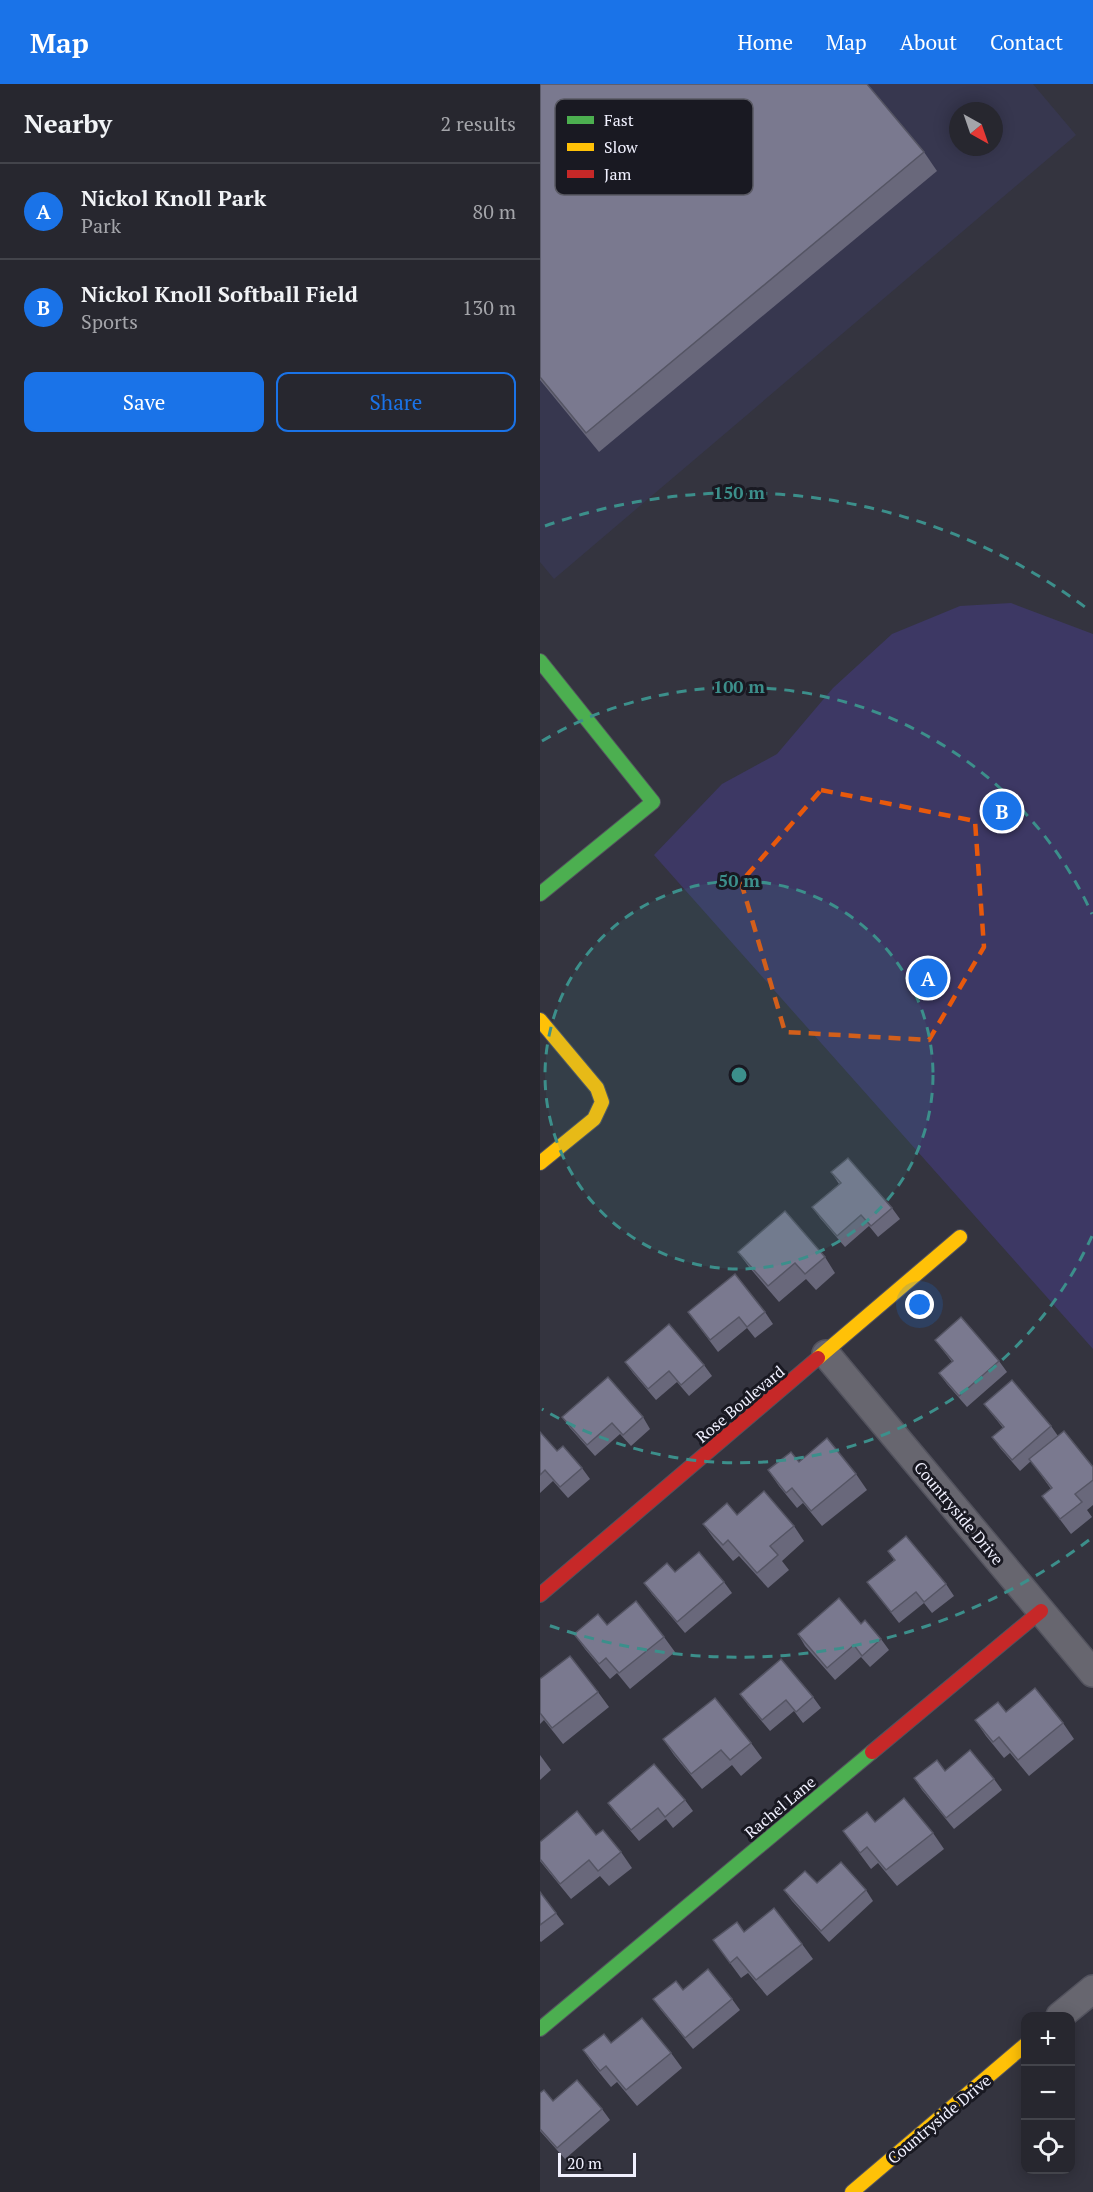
<!DOCTYPE html>
<meta charset="utf-8">
<style>
:root{--surface:#27272f;--page:#2f2f37;--text:#f1f3f6;--muted:#a4a5aa;--line:#43444b;--accent:#1a73e8}
body{margin:0;font-family:"PT Serif",serif;background:var(--page);color:var(--text)}
.controls{position:absolute;right:18px;bottom:18px;display:grid;overflow:hidden;border-radius:12px;box-shadow:0 3px 15px #0003}
.controls button{width:54px;height:54px;display:grid;place-items:center;padding:0;border:0;border-bottom:2px solid var(--line);background:var(--surface);color:var(--text);font:30px sans-serif}
.compass{position:absolute;left:409px;top:18px;width:54px;height:54px;border-radius:50%;background:var(--surface);box-shadow:0 3px 15px #0003;rotate:140deg}
.scale{position:absolute;left:18px;bottom:15px;width:78px;box-sizing:border-box;padding-left:6px;border:3px solid #f1f1ff;border-top:0;font-size:16px;line-height:21px;white-space:nowrap;color:#f1f1ff;-webkit-text-stroke:4px #191922;paint-order:stroke}
.you{position:absolute;left:380px;top:1221px;width:21px;height:21px;margin:-15px;border:4px solid #fff;border-radius:50%;background:#1a73e8;box-shadow:0 0 0 9px #1a73e833}
.badge{display:grid;place-items:center;width:39px;height:39px;border-radius:50%;background:var(--accent);color:#fff;font-size:20px;font-weight:700}
.pin{position:absolute;translate:-50% -50%;border:3px solid #fff;box-shadow:0 2px 6px #0006}
.list{margin:0;padding:0;list-style:none}
h2{display:flex;justify-content:space-between;align-items:center;height:78px;margin:0;padding:0 24px;font-size:26px}
h2 small{font-size:20px;font-weight:400;color:var(--muted)}
.list li{display:grid;grid-template-columns:39px 1fr auto;gap:18px;align-items:center;box-sizing:border-box;height:96px;padding:0 24px;border-top:2px solid var(--line)}
.list b{display:block;font-size:22px;white-space:nowrap}
.list p{margin:0;font-size:20px;white-space:nowrap;color:var(--muted)}
.list em{font-size:20px;font-style:normal;color:var(--muted)}
.actions{display:flex;gap:12px;padding:18px 24px}
.actions a{flex:1;padding:14px 0;border:2px solid var(--accent);border-radius:12px;text-align:center;font-size:21px;color:var(--accent)}
.actions .main{background:var(--accent);color:#fff}
.icon{flex:none;width:33px;height:33px;fill:none;stroke:currentColor;stroke-width:2;stroke-linecap:round;stroke-linejoin:round}
.map{position:relative;flex:none;width:553px;height:2108px;overflow:hidden}
header{display:flex;align-items:center;gap:36px;box-sizing:border-box;height:84px;padding:0 30px;background:var(--accent);color:#fff}
header strong{font-size:28px}
nav{display:flex;gap:33px;margin-inline-start:auto;font-size:21px}
main{display:flex}
aside{flex:1;background:var(--surface)}
.map>svg:first-child{display:block}
.built{fill:#37374f;fill-rule:evenodd}
.green{fill:#3d3864}
.lines{fill:none;stroke-linecap:round;stroke-linejoin:round}
.street-casing{stroke:#53535e;stroke-width:30}
.fast-casing{stroke:#53535e;stroke-width:16}
.slow-casing{stroke:#53535e;stroke-width:16}
.jam-casing{stroke:#53535e;stroke-width:16}
.street{stroke:#67666f;stroke-width:27}
.fast{stroke:#4caf50;stroke-width:14}
.slow{stroke:#ffc107;stroke-width:14}
.jam{stroke:#c62828;stroke-width:14}
.wall{fill:#69687b}
.building{fill:#7a798f;stroke:#555564;stroke-width:1.5}
.marked{fill:none;stroke:#e8590c;stroke-width:4.5;stroke-dasharray:12 8;stroke-linejoin:round}
.ring{fill:none;stroke:#3c8f8b;stroke-width:3;stroke-dasharray:10 8}
.labels{text-anchor:middle;dominant-baseline:central;stroke-width:6;stroke-linejoin:round;paint-order:stroke}
.street-label{font-size:16px;fill:#f1f1ff;stroke:#191922}
.key{fill:#191922;stroke:#5a5a64;stroke-width:1.5}
.key-label{font-size:16px;fill:#f1f1ff}
.centre{fill:#3c8f8b;stroke:#191922;stroke-width:3}
.ring-label{font-size:18px;text-anchor:middle;font-weight:bold;fill:#3c8f8b;stroke:#191922;stroke-width:6;stroke-linejoin:round;paint-order:stroke}
</style>
<header>
<strong>Map</strong>
<nav><a>Home</a><a>Map</a><a>About</a><a>Contact</a></nav>
</header>
<main>
<aside>
<h2>Nearby<small>2 results</small></h2>
<ul class="list">
<li><span class="badge">A</span><div><b>Nickol Knoll Park</b><p>Park</p></div><em>80 m</em></li>
<li><span class="badge">B</span><div><b>Nickol Knoll Softball Field</b><p>Sports</p></div><em>130 m</em></li>
</ul>
<div class="actions"><a class="main">Save</a><a>Share</a></div>
</aside>
<div class="map">
<svg width="553" height="2108" viewBox="0 0 553 2108">
<rect width="100%" height="100%" fill="#34343f"/>
<path class="built" d="M 0,0 L 493,0 L 536,51 L 14,495 L 0,478 ZM 418,27 L 454,27 L 454,63 L 418,63 Z"/>
<path class="green" d="M 471,519 L 553,550 L 553,1265 L 114,771 L 182,700 L 237,670 L 293,604 L 352,550 L 420,522 Z"/>
<g class="lines">
<defs>
<g id="street">
<path d="M 286,1270 L 553,1589"/>
<path d="M 520,1932 L 553,1905"/>
</g>
<g id="fast">
<path d="M 0,577 L 113,718 L 0,810"/>
<path d="M 0,1945 L 332,1668"/>
</g>
<g id="slow">
<path d="M 0,936 L 57,1004 L 62,1018 L 54,1035 L 0,1079"/>
<path d="M 278,1274 L 420,1153"/>
<path d="M 312,2108 L 485,1961"/>
</g>
<g id="jam">
<path d="M 0,1511 L 278,1274"/>
<path d="M 332,1668 L 501,1527"/>
</g>
</defs>
<use href="#street" class="street-casing"/>
<use href="#fast" class="fast-casing"/>
<use href="#slow" class="slow-casing"/>
<use href="#jam" class="jam-casing"/>
<use href="#street" class="street"/>
<use href="#fast" class="fast"/>
<use href="#slow" class="slow"/>
<use href="#jam" class="jam"/>
</g>
<g class="wall">
<path d="M 0,0 L 384,68 L 397,87 L 59,368 L 0,296 Z"/>
<path d="M 291,1088 L 352,1124 L 360,1135 L 338,1153 L 329,1142 L 305,1163 L 280,1134 L 272,1123 L 299,1100 Z"/>
<path d="M 198,1168 L 285,1173 L 295,1189 L 276,1206 L 266,1195 L 239,1218 L 209,1183 Z"/>
<path d="M 148,1228 L 225,1228 L 233,1240 L 215,1254 L 207,1244 L 178,1268 Z"/>
<path d="M 395,1256 L 459,1277 L 467,1288 L 427,1323 L 407,1300 L 399,1289 L 412,1278 Z"/>
<path d="M 85,1278 L 164,1281 L 172,1292 L 149,1312 L 137,1298 L 116,1316 L 93,1289 Z"/>
<path d="M 444,1320 L 511,1342 L 518,1352 L 553,1383 L 553,1421 L 547,1426 L 552,1433 L 531,1450 L 502,1412 L 511,1405 L 491,1377 L 480,1387 L 460,1364 L 452,1353 L 463,1344 Z"/>
<path d="M 22,1333 L 103,1333 L 110,1345 L 91,1362 L 80,1350 L 55,1372 L 30,1344 Z"/>
<path d="M 0,1348 L 17,1367 L 42,1384 L 50,1395 L 28,1414 L 13,1397 L 0,1409 Z"/>
<path d="M 259,1378 L 316,1390 L 327,1406 L 282,1442 L 263,1419 L 257,1424 L 239,1402 L 228,1386 Z"/>
<path d="M 197,1431 L 254,1442 L 264,1457 L 242,1477 L 249,1486 L 228,1504 L 199,1472 L 193,1477 L 174,1455 L 163,1440 Z"/>
<path d="M 348,1467 L 406,1500 L 414,1512 L 392,1529 L 384,1519 L 359,1539 L 327,1498 L 354,1476 Z"/>
<path d="M 184,1498 L 192,1509 L 145,1549 L 112,1510 L 104,1499 Z"/>
<path d="M 67,1541 L 124,1553 L 135,1568 L 90,1605 L 77,1589 L 70,1595 L 45,1565 L 34,1550 Z"/>
<path d="M 258,1550 L 341,1555 L 349,1566 L 330,1583 L 321,1573 L 295,1596 L 265,1562 Z"/>
<path d="M 0,1595 L 58,1608 L 69,1623 L 23,1660 L 4,1636 L 0,1640 Z"/>
<path d="M 200,1610 L 273,1613 L 281,1624 L 263,1639 L 254,1627 L 230,1647 L 208,1621 Z"/>
<path d="M 466,1628 L 523,1639 L 534,1655 L 489,1692 L 470,1669 L 464,1674 L 446,1652 L 435,1636 Z"/>
<path d="M 123,1655 L 211,1659 L 222,1674 L 201,1692 L 192,1681 L 162,1705 L 134,1671 Z"/>
<path d="M 0,1671 L 11,1686 L 0,1696 Z"/>
<path d="M 405,1687 L 454,1695 L 462,1706 L 414,1745 L 382,1706 L 374,1694 Z"/>
<path d="M 145,1716 L 153,1727 L 133,1744 L 126,1735 L 99,1757 L 76,1730 L 68,1719 Z"/>
<path d="M 335,1738 L 393,1749 L 404,1765 L 357,1802 L 338,1779 L 331,1785 L 303,1747 Z"/>
<path d="M 56,1751 L 81,1768 L 92,1784 L 69,1802 L 60,1792 L 31,1815 L 0,1777 L 0,1758 Z"/>
<path d="M 277,1799 L 326,1806 L 333,1817 L 289,1858 L 252,1817 L 244,1806 Z"/>
<path d="M 0,1808 L 24,1840 L 1,1858 L 0,1857 Z"/>
<path d="M 204,1848 L 262,1860 L 273,1875 L 227,1912 L 208,1889 L 201,1894 L 173,1856 Z"/>
<path d="M 143,1906 L 192,1915 L 200,1926 L 153,1965 L 121,1926 L 113,1915 Z"/>
<path d="M 71,1959 L 131,1969 L 142,1984 L 97,2022 L 77,1998 L 71,2003 L 54,1982 L 43,1966 Z"/>
<path d="M 0,2009 L 13,2017 L 62,2025 L 70,2036 L 25,2075 L 0,2047 Z"/>
</g>
<g class="building">
<path d="M 0,0 L 327,0 L 384,68 L 46,349 L 0,293 Z"/>
<path d="M 308,1074 L 352,1124 L 331,1142 L 321,1131 L 297,1152 L 272,1123 L 301,1099 L 291,1088 Z"/>
<path d="M 245,1127 L 285,1173 L 265,1190 L 255,1179 L 228,1202 L 198,1168 Z"/>
<path d="M 195,1190 L 225,1228 L 207,1243 L 199,1233 L 170,1256 L 148,1228 Z"/>
<path d="M 421,1233 L 459,1277 L 419,1312 L 399,1289 L 413,1277 L 395,1256 Z"/>
<path d="M 129,1240 L 164,1281 L 141,1301 L 129,1287 L 108,1305 L 85,1278 Z"/>
<path d="M 68,1293 L 103,1333 L 83,1351 L 72,1339 L 47,1361 L 22,1333 Z"/>
<path d="M 472,1296 L 511,1342 L 472,1376 L 452,1353 L 464,1343 L 444,1320 Z"/>
<path d="M 524,1347 L 553,1383 L 553,1396 L 535,1410 L 542,1418 L 520,1435 L 502,1412 L 512,1404 L 489,1375 Z"/>
<path d="M 0,1348 L 17,1367 L 23,1362 L 42,1384 L 20,1403 L 5,1386 L 0,1391 Z"/>
<path d="M 287,1354 L 316,1390 L 271,1427 L 252,1404 L 246,1409 L 228,1386 L 251,1368 L 259,1378 Z"/>
<path d="M 224,1407 L 254,1442 L 230,1462 L 238,1471 L 217,1489 L 188,1456 L 183,1461 L 163,1440 L 187,1419 L 197,1431 Z"/>
<path d="M 366,1452 L 406,1500 L 384,1518 L 376,1508 L 351,1528 L 327,1498 L 355,1476 L 348,1467 Z"/>
<path d="M 159,1468 L 184,1498 L 137,1538 L 104,1499 L 127,1479 L 135,1488 Z"/>
<path d="M 299,1514 L 321,1540 L 325,1536 L 341,1555 L 322,1572 L 314,1561 L 287,1584 L 258,1550 Z"/>
<path d="M 96,1517 L 124,1553 L 79,1589 L 66,1574 L 59,1580 L 34,1550 L 58,1530 L 67,1541 Z"/>
<path d="M 30,1572 L 58,1608 L 12,1644 L 0,1629 L 0,1595 Z"/>
<path d="M 241,1575 L 273,1613 L 256,1628 L 246,1616 L 222,1636 L 200,1610 Z"/>
<path d="M 495,1604 L 523,1639 L 478,1676 L 459,1653 L 453,1658 L 435,1636 L 458,1618 L 466,1628 Z"/>
<path d="M 175,1614 L 211,1659 L 190,1676 L 181,1666 L 151,1690 L 123,1655 Z"/>
<path d="M 430,1666 L 454,1695 L 406,1734 L 374,1694 L 397,1676 L 405,1687 Z"/>
<path d="M 114,1680 L 145,1716 L 125,1733 L 118,1724 L 91,1746 L 68,1719 Z"/>
<path d="M 364,1714 L 393,1749 L 346,1786 L 327,1763 L 320,1769 L 303,1747 L 327,1728 L 335,1738 Z"/>
<path d="M 37,1727 L 56,1751 L 63,1746 L 81,1768 L 58,1787 L 49,1776 L 20,1800 L 0,1775 L 0,1758 Z"/>
<path d="M 301,1778 L 326,1806 L 281,1847 L 244,1806 L 265,1787 L 277,1799 Z"/>
<path d="M 0,1808 L 16,1829 L 0,1841 Z"/>
<path d="M 234,1824 L 262,1860 L 216,1896 L 197,1873 L 190,1879 L 173,1856 L 197,1838 L 204,1848 Z"/>
<path d="M 168,1885 L 192,1915 L 145,1954 L 113,1915 L 136,1897 L 143,1906 Z"/>
<path d="M 102,1934 L 131,1969 L 86,2006 L 66,1982 L 60,1987 L 43,1966 L 64,1950 L 71,1959 Z"/>
<path d="M 37,1996 L 62,2025 L 17,2064 L 0,2045 L 0,2009 L 4,2006 L 13,2017 Z"/>
</g>
<path class="marked" d="M 281,706 L 435,737 L 444,863 L 389,956 L 245,948 L 201,798 Z"/>
<circle cx="199" cy="991" r="194" fill="#3c8f8b" fill-opacity=".12"/>
<g class="ring">
<circle cx="199" cy="991" r="194"/>
<path d="M552 1152A388 388 0 0 1 2 1325M2 657A388 388 0 0 1 552 830"/>
<path d="M549 1456A582 582 0 0 1 5 1540M5 442A582 582 0 0 1 549 526"/>
</g>
<g class="labels">
<g class="street-label">
<text transform="translate(200 1320) rotate(-40)">Rose Boulevard</text>
<text transform="translate(419 1429) rotate(50)">Countryside Drive</text>
<text transform="translate(240 1723) rotate(-40)">Rachel Lane</text>
<text transform="translate(399 2035) rotate(-40)">Countryside Drive</text>
</g>
</g>
<rect x="15" y="15" width="198" height="96" rx="9" class="key"/>
<rect x="27" y="32" width="27" height="8" fill="#4caf50"/>
<rect x="27" y="59" width="27" height="8" fill="#ffc107"/>
<rect x="27" y="86" width="27" height="8" fill="#c62828"/>
<g class="key-label">
<text x="64" y="42">Fast</text>
<text x="64" y="69">Slow</text>
<text x="64" y="96">Jam</text>
</g>
<circle cx="199" cy="991" r="9" class="centre"/>
<g class="ring-label">
<text x="199" y="415">150 m</text>
<text x="199" y="609">100 m</text>
<text x="199" y="803">50 m</text>
</g>
</svg>
<div class="controls">
<button>+</button>
<button>−</button>
<button><svg class="icon" aria-label="locate" viewBox="0 0 24 24"><circle cx="12" cy="12" r="6"/><path d="M12 2v4M12 18v4M2 12h4M18 12h4"/></svg></button>
</div>
<svg class="compass" viewBox="-18 -18 36 36"><path d="M0-13l5 13h-10z" fill="#e53935"/><path d="M0 13l5-13h-10z" fill="#a4a5aa"/></svg>
<div class="scale">20 m</div>
<div class="you"></div>
<div class="pin badge" style="left:388px;top:894px">A</div>
<div class="pin badge" style="left:462px;top:727px">B</div>
</div>
</main>
